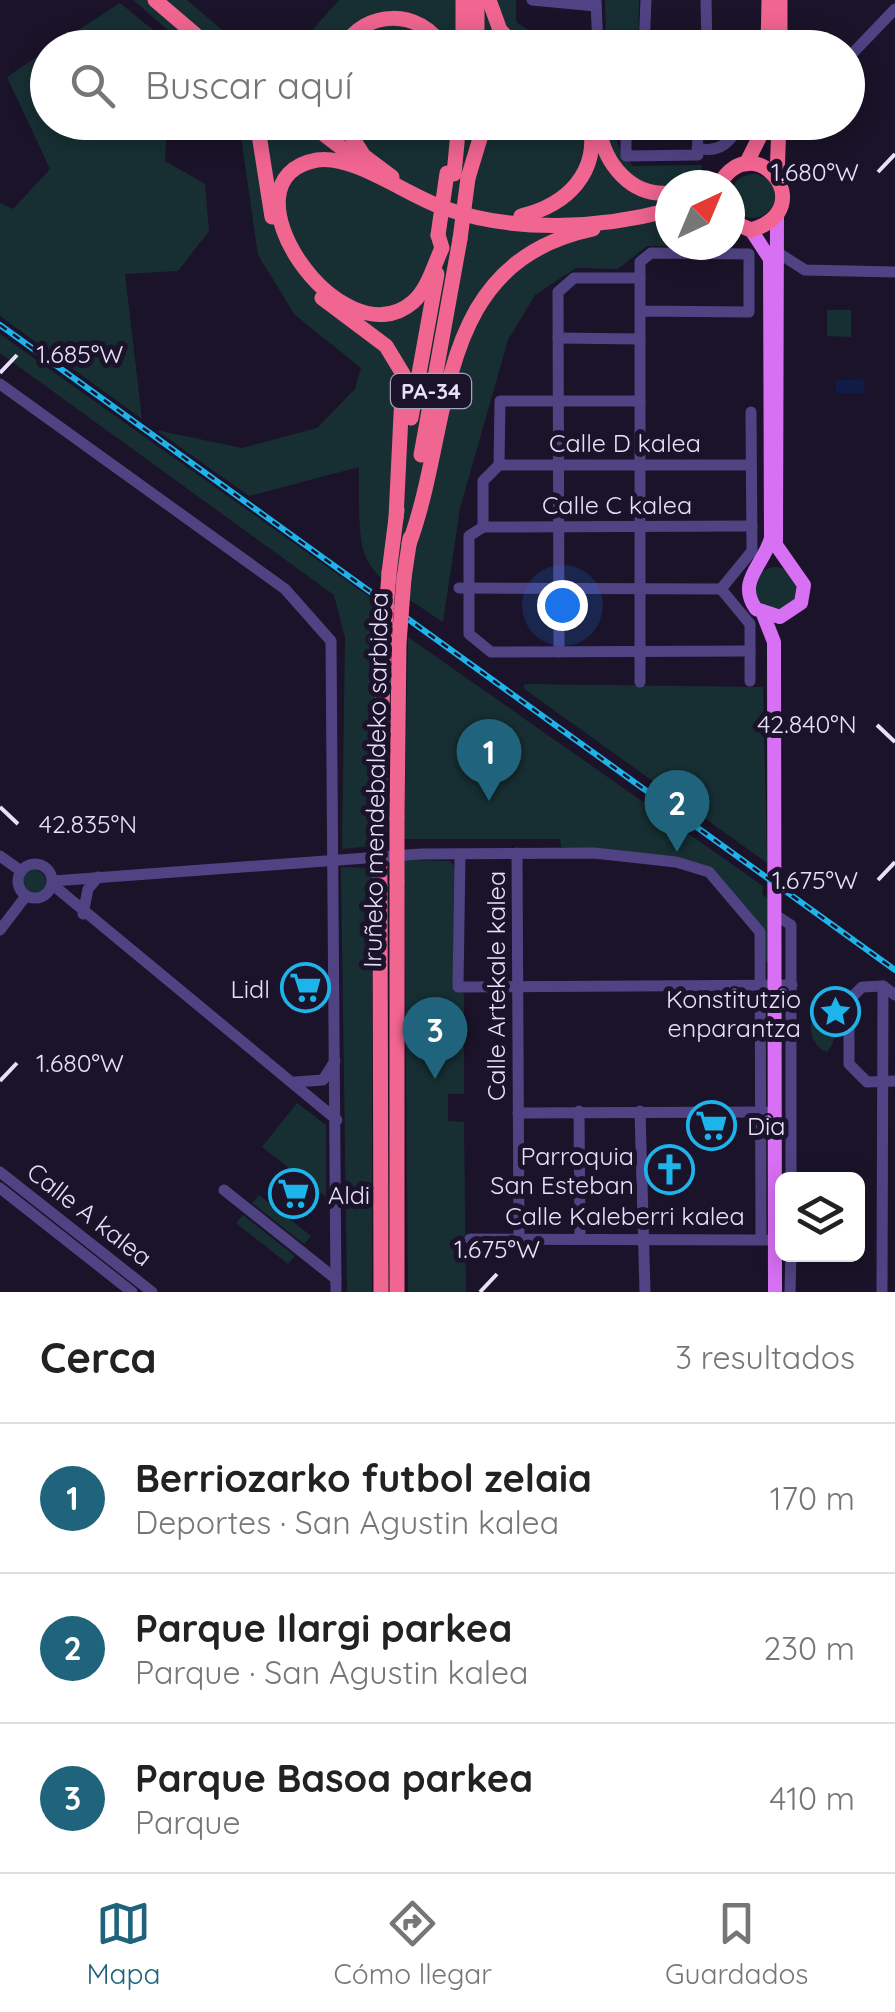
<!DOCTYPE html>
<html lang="es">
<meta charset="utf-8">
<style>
:root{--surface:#fff;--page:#f6f6f6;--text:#222;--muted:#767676;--line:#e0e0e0;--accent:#1f647c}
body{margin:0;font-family:Quicksand,sans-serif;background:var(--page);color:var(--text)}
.controls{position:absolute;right:30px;bottom:30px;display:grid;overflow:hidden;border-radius:15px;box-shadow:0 5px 25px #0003}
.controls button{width:90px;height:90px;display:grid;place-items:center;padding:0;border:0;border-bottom:2px solid var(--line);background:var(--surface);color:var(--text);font:50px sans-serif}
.compass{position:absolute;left:655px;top:170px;width:90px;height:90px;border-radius:50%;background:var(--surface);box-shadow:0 5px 25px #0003;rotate:44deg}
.you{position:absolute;left:562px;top:605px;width:35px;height:35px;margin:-25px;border:8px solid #fff;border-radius:50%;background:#1a73e8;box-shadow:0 0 0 15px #1a73e833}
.badge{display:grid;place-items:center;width:65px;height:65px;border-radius:50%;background:var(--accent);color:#fff;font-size:32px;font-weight:700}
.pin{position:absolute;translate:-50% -82px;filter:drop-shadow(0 2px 5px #0008)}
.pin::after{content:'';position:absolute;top:52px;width:35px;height:30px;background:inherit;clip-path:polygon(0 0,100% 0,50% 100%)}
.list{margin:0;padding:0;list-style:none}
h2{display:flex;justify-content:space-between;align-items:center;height:130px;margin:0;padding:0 40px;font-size:42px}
h2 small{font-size:32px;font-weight:400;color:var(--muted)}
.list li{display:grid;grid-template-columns:65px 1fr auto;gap:30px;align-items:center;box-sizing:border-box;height:150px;padding:0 40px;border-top:2px solid var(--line)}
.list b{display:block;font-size:38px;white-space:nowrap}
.list p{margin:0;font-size:32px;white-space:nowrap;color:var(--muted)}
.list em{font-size:32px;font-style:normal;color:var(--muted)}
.icon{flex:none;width:55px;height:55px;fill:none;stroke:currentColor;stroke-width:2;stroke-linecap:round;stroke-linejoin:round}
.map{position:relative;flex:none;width:895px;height:1292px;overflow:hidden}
.search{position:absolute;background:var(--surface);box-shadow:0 5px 25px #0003;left:30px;right:30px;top:30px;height:110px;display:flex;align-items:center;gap:25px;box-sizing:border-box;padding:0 35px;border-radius:55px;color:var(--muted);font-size:38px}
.sheet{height:580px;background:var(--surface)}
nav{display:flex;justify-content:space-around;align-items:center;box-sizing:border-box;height:140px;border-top:2px solid var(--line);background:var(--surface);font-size:28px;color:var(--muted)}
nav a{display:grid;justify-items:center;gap:5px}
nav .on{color:var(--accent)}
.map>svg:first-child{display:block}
.green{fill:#172f33}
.water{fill:#101b46}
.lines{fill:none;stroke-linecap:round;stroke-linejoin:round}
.minor{stroke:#504384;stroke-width:11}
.major{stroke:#d770f2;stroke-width:14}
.highway{stroke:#f16591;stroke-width:15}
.rail-casing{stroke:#1cb4eb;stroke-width:6}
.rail{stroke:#1b1329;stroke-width:2.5;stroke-dasharray:8;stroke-linecap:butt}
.highway-bridge{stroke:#f16591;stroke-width:15}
.ticks{fill:none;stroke:#e7dffc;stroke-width:4}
.labels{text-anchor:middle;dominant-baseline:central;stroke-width:10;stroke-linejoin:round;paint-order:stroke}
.shield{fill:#1b1329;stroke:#aaa2bd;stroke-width:2.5}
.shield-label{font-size:22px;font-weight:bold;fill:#e7dffc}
.street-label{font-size:25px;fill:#e7dffc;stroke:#1b1329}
.poi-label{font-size:25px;fill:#e7dffc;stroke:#1b1329;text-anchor:end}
.ticks-label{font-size:25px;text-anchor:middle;fill:#e7dffc;stroke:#1b1329;stroke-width:10;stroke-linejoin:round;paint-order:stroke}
</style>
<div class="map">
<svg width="895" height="1292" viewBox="0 0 895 1292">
<rect width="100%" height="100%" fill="#1b1329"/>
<g class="green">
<path d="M 133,0 L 187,0 L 242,47 L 188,47 Z"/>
<path d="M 339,0 L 516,0 L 516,22 L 555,47 L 308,48 L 314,28 Z"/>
<path d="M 605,0 L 639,0 L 638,47 L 606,47 Z"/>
<path d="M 120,3 L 174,47 L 52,47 Z"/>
<path d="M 47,50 L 48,122 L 231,122 L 232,125 L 167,123 L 165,161 L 205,184 L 209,231 L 178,271 L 125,274 L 142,419 L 0,316 L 0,203 L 13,209 L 50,169 L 7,77 Z"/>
<path d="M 239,123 L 611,123 L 620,150 L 633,166 L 701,165 L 707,185 L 670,185 L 670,245 L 724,247 L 647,246 L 618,269 L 576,268 L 535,295 L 508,340 L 460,508 L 443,622 C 356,564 359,572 359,467 L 249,496 L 156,430 L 242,448 L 317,428 L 355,389 L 361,368 L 295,315 L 258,255 Z"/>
<circle cx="753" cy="196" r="22"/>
<path d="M 827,310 L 851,310 L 851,337 L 827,336 Z"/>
<path d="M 0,334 L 378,603 L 371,846 L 342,849 L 345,638 L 334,595 L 0,353 Z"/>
<circle cx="776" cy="589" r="22"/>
<path d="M 408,637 L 763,886 L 762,894 L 770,901 L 772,962 L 762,962 L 761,927 L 714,871 L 670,856 L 561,847 L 560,839 L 404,839 Z"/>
<path d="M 525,684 L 763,687 L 767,863 L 523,688 Z"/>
<path d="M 404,860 L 450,861 L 454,866 L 453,990 L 464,993 L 464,1094 L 448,1094 L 448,1121 L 464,1122 L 466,1292 L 408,1292 Z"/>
<path d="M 341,867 L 372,868 L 372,1292 L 347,1292 Z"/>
<circle cx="34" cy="882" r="12"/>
<path d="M 821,1008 L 829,1011 C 838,1026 837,1039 827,1052 C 811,1046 807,1027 815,1012 Z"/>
<path d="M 297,1103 L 326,1125 L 326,1197 L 262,1147 Z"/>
<path d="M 259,1195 L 311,1236 L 304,1244 L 252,1203 Z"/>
<path d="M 243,1215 L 295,1256 L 288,1264 L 236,1223 Z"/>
</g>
<path class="water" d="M 864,379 L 865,393 L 836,393 L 836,380 Z"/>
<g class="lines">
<g class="minor">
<path d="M 532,0 L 596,6"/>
<path d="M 706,0 L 707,48"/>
<path d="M 596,2 L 598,48"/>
<path d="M 644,48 L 646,0"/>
<path d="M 848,58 L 895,9"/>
<path d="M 626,122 L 626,156 L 698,155 L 697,122"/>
<path d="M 697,148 C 720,154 732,141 742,122"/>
<path d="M 777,252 L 805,270 L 895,272"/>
<path d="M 640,311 L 749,312 L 749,254 L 651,253 L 640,262 L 640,682"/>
<path d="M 558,338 L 640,339"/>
<path d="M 0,384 L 285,589 L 331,641 L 336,1292"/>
<path d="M 640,401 L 500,401 L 499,465 L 483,481 L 483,527 L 469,536 L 469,634 L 491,652 L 750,651"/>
<path d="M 499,465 L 751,465"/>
<path d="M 483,527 L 752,526"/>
<path d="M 459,588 L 721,589"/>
<path d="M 559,652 L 558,292 L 574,278 L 640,278"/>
<path d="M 750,681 L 750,624 L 721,589 L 752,551 L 751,412"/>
<path d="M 517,853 L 519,1238"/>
<path d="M 460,854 L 458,987 L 792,985"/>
<path d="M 0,856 L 21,871"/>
<circle cx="35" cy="881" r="17"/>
<path d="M 53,881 L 421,854 L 594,853 L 676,862 L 709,872 L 760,932 L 761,1238"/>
<path d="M 53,885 L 337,1120"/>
<path d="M 83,914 L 88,889 L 98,877"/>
<path d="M 774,914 L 791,925 L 791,1180"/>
<path d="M 0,930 L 26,896"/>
<path d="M 895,995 L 883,986 L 862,987 L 849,1000 L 849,1064 L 867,1082 L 895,1081"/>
<path d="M 295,1082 L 323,1080 L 335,1061"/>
<path d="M 579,1111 L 580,1238"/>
<path d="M 640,1111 L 645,1292"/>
<path d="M 518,1113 L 767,1112"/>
<path d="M 0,1172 L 152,1292"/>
<path d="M 0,1188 L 132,1292"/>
<path d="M 224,1190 L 336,1279"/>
<path d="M 470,1239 L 766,1240"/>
<path d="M 790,1292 L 791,1254"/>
<path d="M 882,1292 L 883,986"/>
</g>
<g class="major">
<path d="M 751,230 L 770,259 L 771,538 C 764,565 736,581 756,609 L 780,617 L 801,603 L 804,585 L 776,545 L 777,215"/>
<path d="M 763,614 L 774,642 L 775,1292"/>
</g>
<g class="highway">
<path d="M 155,0 L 211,48"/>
<path d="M 463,0 L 463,48"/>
<path d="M 489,0 L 500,30 L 517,48"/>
<path d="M 780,0 L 780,48"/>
<path d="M 343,48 C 364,9 421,8 443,48"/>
<path d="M 477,48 L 477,0"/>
<path d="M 768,48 L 769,0"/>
<path d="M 257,122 L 272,217"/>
<path d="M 308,122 L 360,162"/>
<path d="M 342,122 L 364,156 L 392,177"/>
<path d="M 599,129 C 605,164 631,197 670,193"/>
<path d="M 746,164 L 767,122"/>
<path d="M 454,174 L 459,122"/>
<path d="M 468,178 L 485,122"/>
<path d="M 777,178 L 779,122"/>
<path d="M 719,185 C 754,124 823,209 751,230 L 730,221"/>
<path d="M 521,216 C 567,205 600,173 590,122"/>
<path d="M 438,235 L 442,248 C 434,265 428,289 413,302 C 341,364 214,178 317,160 C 353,154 408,196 444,208 C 514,233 599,229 670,210"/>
<path d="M 322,298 L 386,346 L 403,374 L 396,518"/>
<path d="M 411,418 L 437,274"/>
<path d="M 421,455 L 460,239"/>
<path d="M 409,544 C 454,423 431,263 593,229"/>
<path d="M 389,573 L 397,510"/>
<path d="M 404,578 L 410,538"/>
<path d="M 379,818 L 384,640"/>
<path d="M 397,818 L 399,643"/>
<path d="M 380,885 L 381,1292"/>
<path d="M 397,1292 L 397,882"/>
</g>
<defs>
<path id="rail" d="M 0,325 L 895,970"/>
</defs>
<use href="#rail" class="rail-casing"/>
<use href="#rail" class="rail"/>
<g class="highway-bridge">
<path d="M 438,235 L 447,173"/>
<path d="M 460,239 L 468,178"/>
<path d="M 384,640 L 389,573"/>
<path d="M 399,643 L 404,578"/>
<path d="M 379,818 L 380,885"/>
<path d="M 397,882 L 397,818"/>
</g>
</g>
<path class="ticks" d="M 878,172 L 895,154M 0,373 L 17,355M 877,725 L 895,742M 0,807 L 18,824M 878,880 L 895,862M 0,1081 L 17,1063M 480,1292 L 497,1274"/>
<defs>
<symbol id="supermarket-ring" viewBox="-11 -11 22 22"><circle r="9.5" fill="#1b1329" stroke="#1cb4eb" stroke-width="1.5"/><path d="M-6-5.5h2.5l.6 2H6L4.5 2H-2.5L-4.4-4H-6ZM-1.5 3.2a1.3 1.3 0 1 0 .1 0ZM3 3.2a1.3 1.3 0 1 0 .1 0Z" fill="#1cb4eb"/></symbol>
<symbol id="sight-ring" viewBox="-11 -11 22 22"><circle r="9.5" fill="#1b1329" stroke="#1cb4eb" stroke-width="1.5"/><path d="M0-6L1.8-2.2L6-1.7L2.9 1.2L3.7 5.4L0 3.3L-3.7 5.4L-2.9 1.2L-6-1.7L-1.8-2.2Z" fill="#1cb4eb"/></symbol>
<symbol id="church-ring" viewBox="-11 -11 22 22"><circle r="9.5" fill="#1b1329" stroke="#1cb4eb" stroke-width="1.5"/><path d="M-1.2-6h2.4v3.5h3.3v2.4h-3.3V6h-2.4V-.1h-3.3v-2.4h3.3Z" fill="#1cb4eb"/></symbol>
</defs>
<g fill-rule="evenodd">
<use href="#supermarket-ring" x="278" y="960" width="55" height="55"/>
<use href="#sight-ring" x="808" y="984" width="55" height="55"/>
<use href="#supermarket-ring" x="684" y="1098" width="55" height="55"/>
<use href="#church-ring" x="642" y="1142" width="55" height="55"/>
<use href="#supermarket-ring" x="266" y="1166" width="55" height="55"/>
</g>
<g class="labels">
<rect class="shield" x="391" y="374" width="80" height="34" rx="8"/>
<g class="shield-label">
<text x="431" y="391">PA-34</text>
</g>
<g class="street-label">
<text x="625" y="442">Calle D kalea</text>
<text x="617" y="504">Calle C kalea</text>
<text transform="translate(375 780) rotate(-89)">Iruñeko mendebaldeko sarbidea</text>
<text transform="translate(495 986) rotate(-90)">Calle Artekale kalea</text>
<text transform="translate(90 1214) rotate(38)">Calle A kalea</text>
<text x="625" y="1215">Calle Kaleberri kalea</text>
</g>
<g class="poi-label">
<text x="270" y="988">Lidl</text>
<text x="801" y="998">Konstitutzio<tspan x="801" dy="29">enparantza</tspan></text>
<text x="747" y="1125" text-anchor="start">Dia</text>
<text x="634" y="1155">Parroquia<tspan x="634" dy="29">San Esteban</tspan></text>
<text x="328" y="1194" text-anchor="start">Aldi</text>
</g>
</g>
<g class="ticks-label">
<text x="815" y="181">1.680°W</text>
<text x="80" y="363">1.685°W</text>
<text x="807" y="733">42.840°N</text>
<text x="88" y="833">42.835°N</text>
<text x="815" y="889">1.675°W</text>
<text x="80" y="1072">1.680°W</text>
<text x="497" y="1258">1.675°W</text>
</g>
</svg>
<div class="controls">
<button><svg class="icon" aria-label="layers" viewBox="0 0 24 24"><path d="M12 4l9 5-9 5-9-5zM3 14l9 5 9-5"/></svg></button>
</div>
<svg class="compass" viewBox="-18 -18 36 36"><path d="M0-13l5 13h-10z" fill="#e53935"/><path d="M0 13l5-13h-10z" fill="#767676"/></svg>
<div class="you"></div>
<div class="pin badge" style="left:489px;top:801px">1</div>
<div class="pin badge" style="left:677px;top:852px">2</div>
<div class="pin badge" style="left:435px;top:1079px">3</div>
<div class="search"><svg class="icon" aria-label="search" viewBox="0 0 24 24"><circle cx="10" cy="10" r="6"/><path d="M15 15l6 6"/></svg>Buscar aquí</div>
</div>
<section class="sheet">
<h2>Cerca<small>3 resultados</small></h2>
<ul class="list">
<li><span class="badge">1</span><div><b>Berriozarko futbol zelaia</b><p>Deportes · San Agustin kalea</p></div><em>170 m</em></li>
<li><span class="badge">2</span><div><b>Parque Ilargi parkea</b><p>Parque · San Agustin kalea</p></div><em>230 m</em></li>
<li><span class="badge">3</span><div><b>Parque Basoa parkea</b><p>Parque</p></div><em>410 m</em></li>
</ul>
</section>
<nav>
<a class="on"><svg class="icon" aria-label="map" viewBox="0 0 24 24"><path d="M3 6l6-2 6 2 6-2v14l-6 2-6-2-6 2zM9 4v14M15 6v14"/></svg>Mapa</a>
<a><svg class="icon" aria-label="directions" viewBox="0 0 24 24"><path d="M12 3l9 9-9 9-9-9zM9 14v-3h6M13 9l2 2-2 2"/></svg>Cómo llegar</a>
<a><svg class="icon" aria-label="saved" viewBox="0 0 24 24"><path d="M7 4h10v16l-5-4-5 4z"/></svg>Guardados</a>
</nav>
